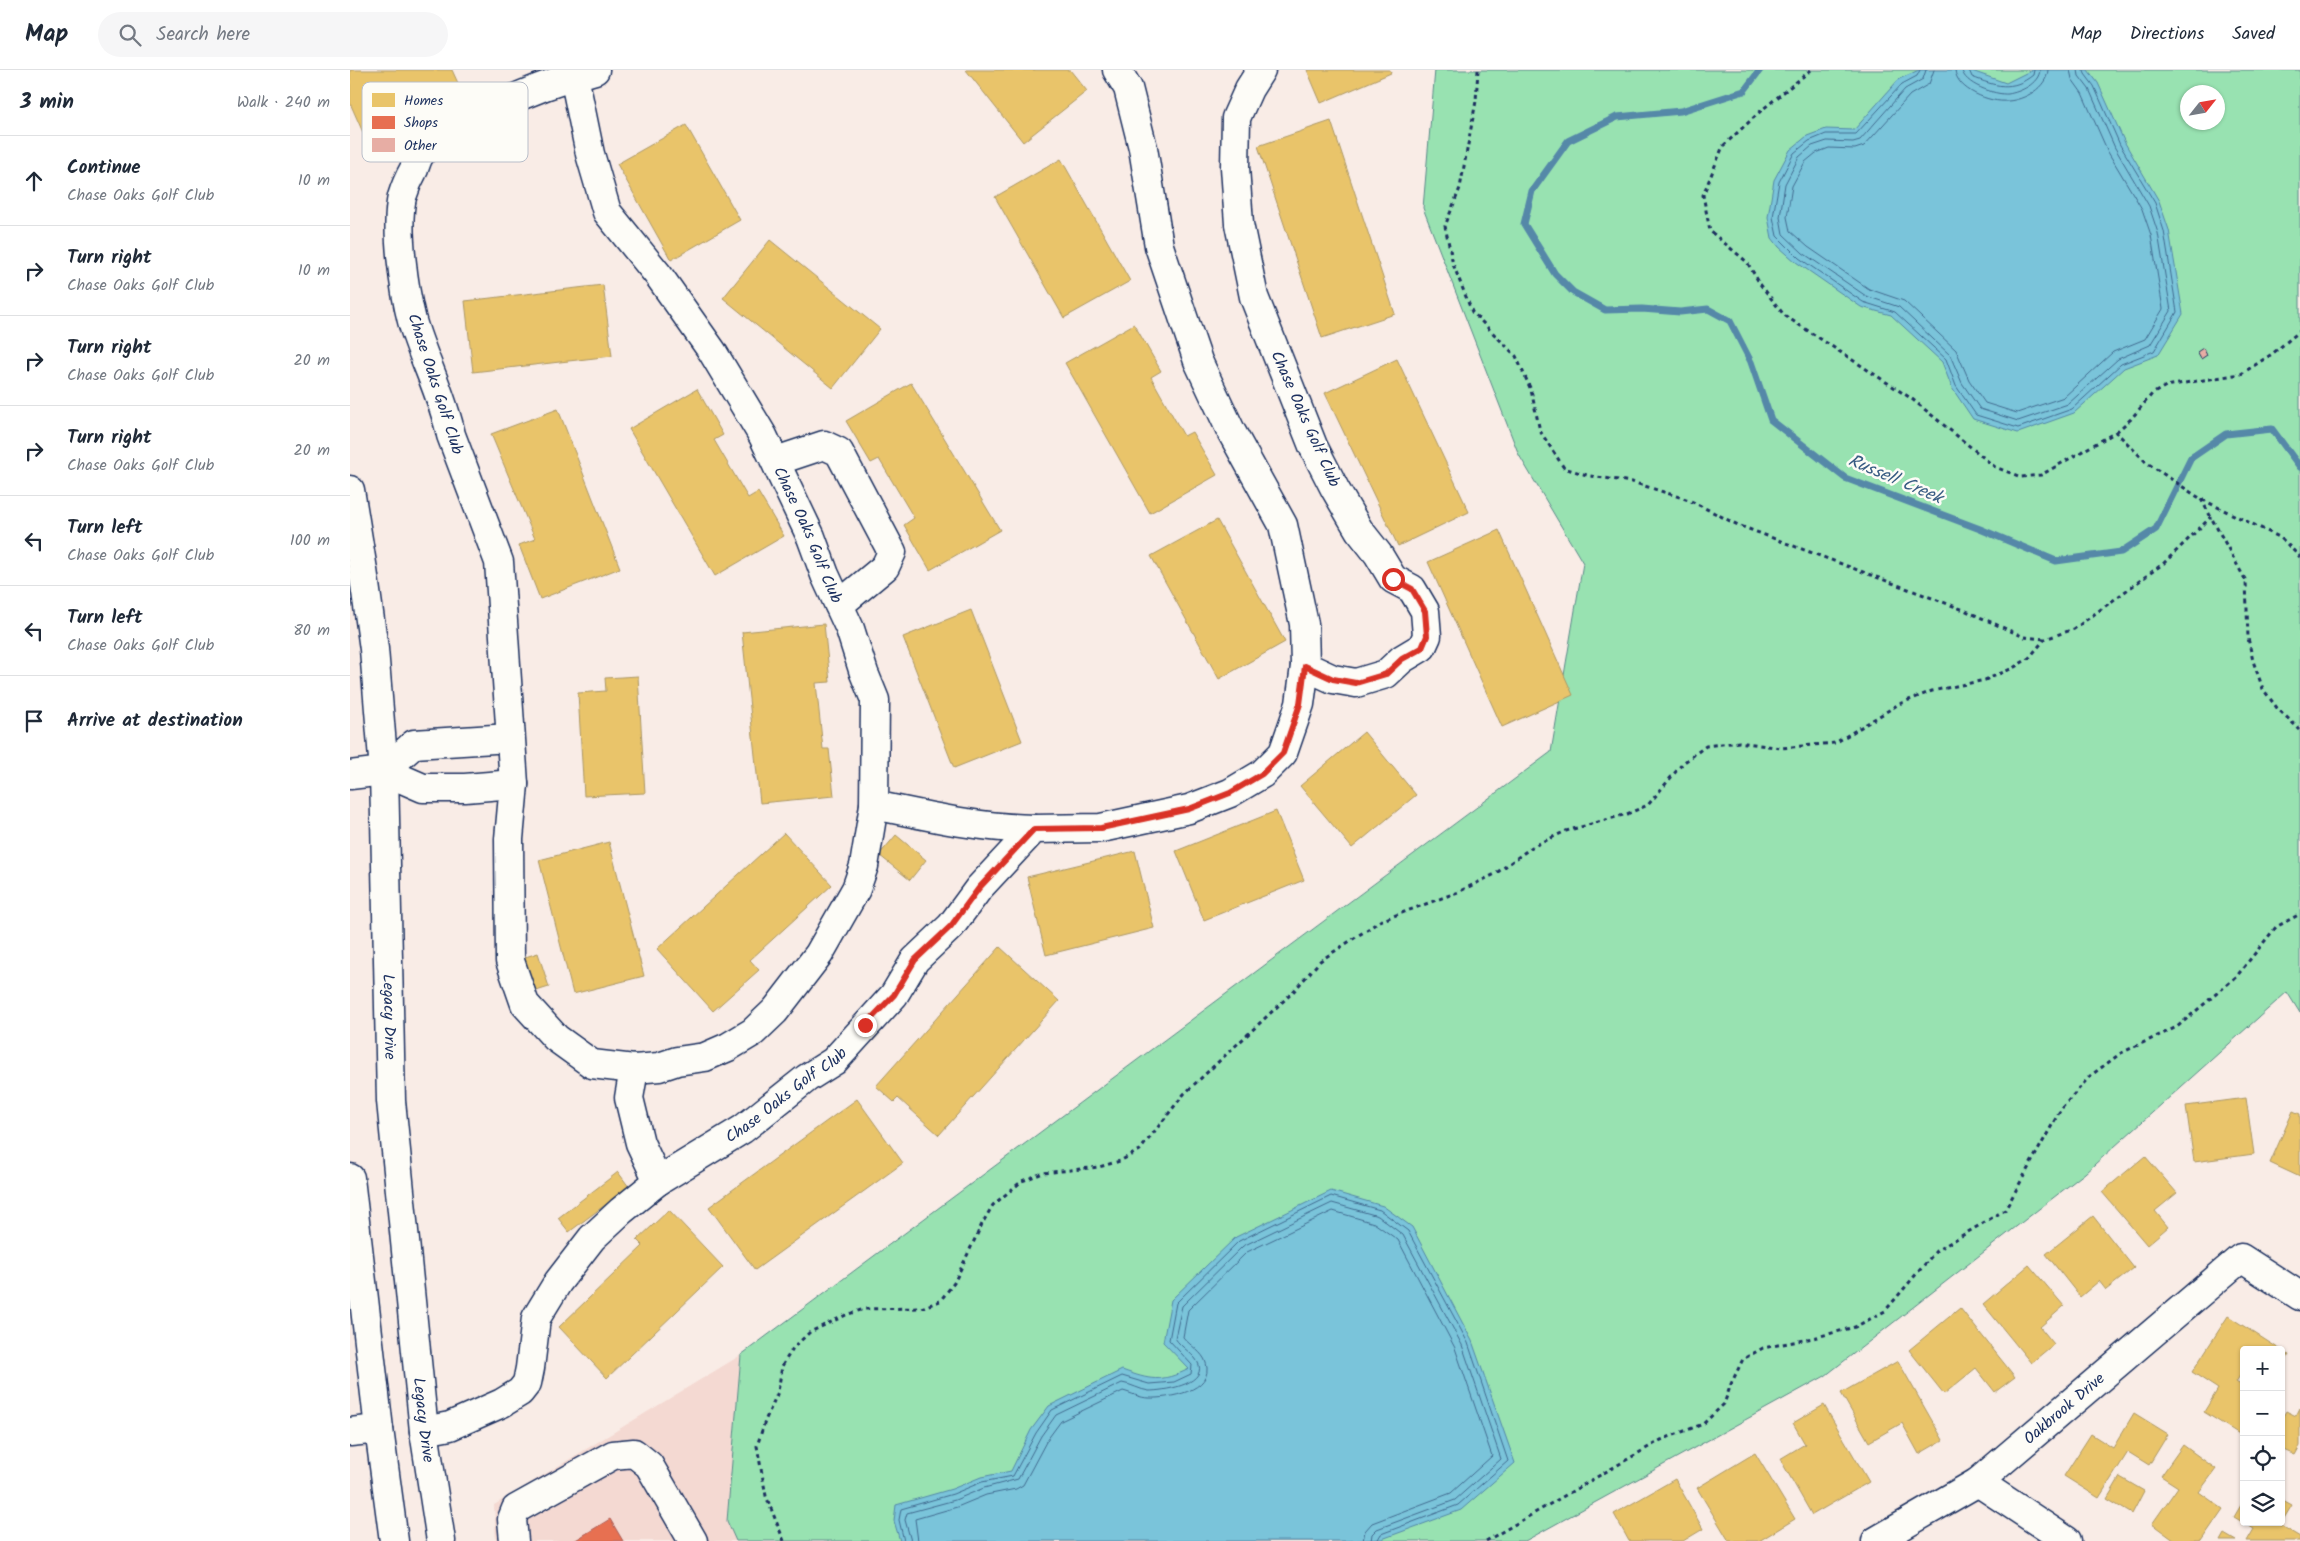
<!DOCTYPE html>
<meta charset="utf-8">
<style>
:root{--surface:#fff;--page:#f6f6f7;--text:#1f2937;--muted:#747a83;--line:#e0e1e3}
body{margin:0;font-family:Kalam,sans-serif;background:var(--page);color:var(--text)}
.controls{position:absolute;right:15px;bottom:15px;display:grid;overflow:hidden;border-radius:5px;box-shadow:0 1px 4px #0004}
.controls button{width:45px;height:45px;display:grid;place-items:center;padding:0;border:0;border-bottom:1px solid var(--line);background:var(--surface);color:var(--text);font:25px sans-serif}
.compass{position:absolute;left:1830px;top:15px;width:45px;height:45px;border-radius:50%;background:var(--surface);box-shadow:0 1px 4px #0004;rotate:59deg}
.stop{position:absolute;width:15px;height:15px;margin:-11px;border:4px solid #d93025;border-radius:50%;background:#fff}
.stop.end{background:#d93025;border-color:#fff;box-shadow:0 1px 5px #0008}
.list{margin:0;padding:0;list-style:none}
h2{display:flex;justify-content:space-between;align-items:center;height:65px;margin:0;padding:0 20px;font-size:21px}
h2 small{font-size:16px;font-weight:400;color:var(--muted)}
.list li{display:grid;grid-template-columns:32px 1fr auto;gap:15px;align-items:center;box-sizing:border-box;height:90px;padding:0 20px;border-top:1px solid var(--line)}
.list b{display:block;font-size:19px;white-space:nowrap}
.list p{margin:0;font-size:16px;white-space:nowrap;color:var(--muted)}
.list em{font-size:16px;font-style:normal;color:var(--muted)}
.icon{flex:none;width:28px;height:28px;fill:none;stroke:currentColor;stroke-width:2;stroke-linecap:round;stroke-linejoin:round}
.map{position:relative;flex:none;width:1950px;height:1471px;overflow:hidden}
header{display:flex;align-items:center;gap:30px;box-sizing:border-box;height:70px;padding:0 25px;background:var(--surface);border-bottom:1px solid var(--line)}
header strong{font-size:24px}
nav{display:flex;gap:28px;margin-inline-start:auto;font-size:18px}
.search{width:350px;height:45px;background:var(--page);display:flex;align-items:center;gap:12px;box-sizing:border-box;padding:0 18px;border-radius:28px;color:var(--muted);font-size:19px}
main{display:flex}
aside{flex:1;background:var(--surface)}
.map>svg:first-child{display:block}
.built{fill:#f4d9d2}
.green{fill:#98e2b1;stroke:#5a8888;fill-rule:evenodd}
.water{fill:#7ac4da;stroke:#5488a8}
.homes{fill:#e9c46a;stroke:#ab9766}
.shops{fill:#e76f51;stroke:#aa5c55}
.lines{fill:none;stroke-linecap:round;stroke-linejoin:round}
.shore{stroke:#416b90;stroke-width:1}
.stream{stroke:#5488a8;stroke-width:7}
.building{fill:#e7ada4;stroke:#1b2f5e}
.minor-casing{stroke:#1b2f5e;stroke-width:31}
.major-casing{stroke:#1b2f5e;stroke-width:31}
.path{stroke:#1b2f5e;stroke-width:3;stroke-dasharray:4 4;stroke-linecap:butt}
.minor{stroke:#fdfcf7;stroke-width:28}
.major{stroke:#fdfcf7;stroke-width:28}
.route{stroke:#d93025;stroke-width:6}
.labels{text-anchor:middle;dominant-baseline:central;stroke-width:5;stroke-linejoin:round;paint-order:stroke}
.street-label{font-size:16px;fill:#1b2f5e;stroke:#fdfcf7}
.water-label{font-size:18px;font-style:italic;fill:#385c83;stroke:#fdfcf7}
.key{fill:#fdfcf7;stroke:#b9bec9;stroke-width:1}
.key-label{font-size:14px;fill:#1b2f5e}
</style>
<header>
<strong>Map</strong>
<div class="search"><svg class="icon" aria-label="search" viewBox="0 0 24 24"><circle cx="10" cy="10" r="6"/><path d="M15 15l6 6"/></svg>Search here</div>
<nav><a>Map</a><a>Directions</a><a>Saved</a></nav>
</header>
<main>
<aside>
<h2>3 min<small>Walk · 240 m</small></h2>
<ul class="list">
<li><svg class="icon" aria-label="ahead" viewBox="0 0 24 24"><path d="M12 20V5M6 11l6-6 6 6"/></svg><div><b>Continue</b><p>Chase Oaks Golf Club</p></div><em>10 m</em></li>
<li><svg class="icon" aria-label="right" viewBox="0 0 24 24"><path d="M7 20v-9h11M14 6l5 5-5 5"/></svg><div><b>Turn right</b><p>Chase Oaks Golf Club</p></div><em>10 m</em></li>
<li><svg class="icon" aria-label="right" viewBox="0 0 24 24"><path d="M7 20v-9h11M14 6l5 5-5 5"/></svg><div><b>Turn right</b><p>Chase Oaks Golf Club</p></div><em>20 m</em></li>
<li><svg class="icon" aria-label="right" viewBox="0 0 24 24"><path d="M7 20v-9h11M14 6l5 5-5 5"/></svg><div><b>Turn right</b><p>Chase Oaks Golf Club</p></div><em>20 m</em></li>
<li><svg class="icon" aria-label="left" viewBox="0 0 24 24"><path d="M17 20v-9H6M10 6l-5 5 5 5"/></svg><div><b>Turn left</b><p>Chase Oaks Golf Club</p></div><em>100 m</em></li>
<li><svg class="icon" aria-label="left" viewBox="0 0 24 24"><path d="M17 20v-9H6M10 6l-5 5 5 5"/></svg><div><b>Turn left</b><p>Chase Oaks Golf Club</p></div><em>80 m</em></li>
<li><svg class="icon" aria-label="arrive" viewBox="0 0 24 24"><path d="M6 21V4h12l-3 4 3 4H6"/></svg><div><b>Arrive at destination</b></div></li>
</ul>
</aside>
<div class="map">
<svg width="1950" height="1471" viewBox="0 0 1950 1471">
<rect width="100%" height="100%" fill="#f9ece6"/>
<filter id="ink" filterUnits="userSpaceOnUse"><feTurbulence type="fractalNoise" baseFrequency=".02" numOctaves="2"/><feDisplacementMap in="SourceGraphic" scale="10" xChannelSelector="R" yChannelSelector="G"/><feConvolveMatrix kernelMatrix="1 2 1 2 8 2 1 2 1" color-interpolation-filters="sRGB"/></filter>
<g filter="url(#ink)">
<path class="built" d="M 391,1285 L 377,1451 L 386,1471 L 146,1471 L 144,1435 Z"/>
<path class="green" d="M 1085,0 L 1950,0 L 1950,943 L 1937,922 L 1735,1103 L 1475,1306 L 1175,1471 L 386,1471 L 377,1451 L 391,1285 L 1201,682 L 1233,493 L 1169,385 L 1073,138 ZM 1838,22 L 1868,22 L 1868,52 L 1838,52 Z"/>
<g class="water">
<path d="M 1569,0 L 1619,0 L 1656,13 L 1682,0 L 1738,0 L 1748,13 L 1775,73 L 1809,131 L 1819,160 L 1833,244 L 1808,285 L 1774,298 L 1724,343 L 1668,363 L 1623,349 L 1602,318 L 1592,292 L 1541,245 L 1511,237 L 1446,192 L 1429,177 L 1422,168 L 1418,147 L 1424,110 L 1440,80 L 1457,66 L 1476,59 L 1504,60 L 1549,9 Z"/>
<path d="M 981,1121 L 1033,1136 L 1062,1157 L 1122,1271 L 1165,1393 L 1111,1440 L 1032,1469 L 998,1471 L 550,1471 L 544,1451 L 546,1435 L 602,1419 L 631,1407 L 661,1401 L 681,1360 L 699,1336 L 772,1300 C 800,1310 811,1313 839,1299 L 813,1272 L 821,1230 L 886,1167 Z"/>
</g>
<g class="homes">
<path d="M 0,0 L 102,0 L 113,24 L 15,67 L 0,33 Z"/>
<path d="M 616,0 L 720,0 L 737,21 L 673,72 Z"/>
<path d="M 957,0 L 1040,0 L 1041,3 L 971,33 Z"/>
<path d="M 981,51 L 1045,244 L 972,268 L 908,76 Z"/>
<path d="M 336,55 L 390,150 L 321,190 L 267,94 Z"/>
<path d="M 711,89 L 780,211 L 714,248 L 645,127 Z"/>
<path d="M 420,170 L 530,259 L 483,318 L 373,228 Z"/>
<path d="M 253,215 L 262,286 L 123,302 L 115,231 Z"/>
<path d="M 784,254 L 811,301 L 801,307 L 834,366 L 842,362 L 867,405 L 800,443 L 715,293 Z"/>
<path d="M 1047,289 L 1119,442 L 1048,476 L 975,323 Z"/>
<path d="M 561,313 L 650,460 L 580,500 L 554,455 L 564,448 L 529,389 L 521,393 L 496,351 Z"/>
<path d="M 347,319 L 373,365 L 364,370 L 398,428 L 408,422 L 434,466 L 365,506 L 279,359 Z"/>
<path d="M 208,339 L 270,498 L 190,529 L 169,475 L 185,469 L 141,364 Z"/>
<path d="M 867,450 L 935,572 L 869,609 L 801,486 Z"/>
<path d="M 1149,460 L 1223,625 L 1152,657 L 1078,492 Z"/>
<path d="M 621,540 L 672,671 L 604,698 L 553,567 Z"/>
<path d="M 474,554 L 480,612 L 466,613 L 473,679 L 479,679 L 484,726 L 410,733 L 392,562 Z"/>
<path d="M 288,606 L 295,723 L 234,726 L 228,623 L 256,621 L 255,608 Z"/>
<path d="M 1014,662 L 1066,725 L 1002,778 L 950,716 Z"/>
<path d="M 926,741 L 954,810 L 854,850 L 826,781 Z"/>
<path d="M 434,763 L 482,815 L 400,890 L 409,900 L 363,941 L 307,879 Z"/>
<path d="M 546,765 L 576,790 L 560,810 L 529,785 Z"/>
<path d="M 259,772 L 294,906 L 223,924 L 189,790 Z"/>
<path d="M 785,781 L 804,858 L 696,885 L 677,807 Z"/>
<path d="M 650,877 L 709,931 L 589,1065 L 548,1028 L 544,1032 L 526,1016 Z"/>
<path d="M 188,883 L 199,917 L 183,922 L 172,888 Z"/>
<path d="M 1896,1028 L 1904,1084 L 1844,1092 L 1836,1036 Z"/>
<path d="M 507,1029 L 553,1093 L 405,1200 L 359,1137 Z"/>
<path d="M 1943,1041 L 1950,1044 L 1950,1107 L 1920,1093 Z"/>
<path d="M 1795,1086 L 1827,1123 L 1805,1141 L 1818,1157 L 1797,1175 L 1752,1122 Z"/>
<path d="M 268,1102 L 279,1117 L 219,1162 L 208,1148 Z"/>
<path d="M 319,1140 L 373,1197 L 257,1308 L 209,1257 L 293,1176 L 287,1170 Z"/>
<path d="M 1743,1146 L 1784,1198 L 1756,1220 L 1749,1211 L 1730,1227 L 1696,1184 Z"/>
<path d="M 1679,1195 L 1714,1236 L 1690,1257 L 1704,1274 L 1681,1293 L 1633,1234 Z"/>
<path d="M 1610,1238 L 1665,1307 L 1645,1322 L 1626,1298 L 1594,1324 L 1559,1280 Z"/>
<path d="M 1878,1246 L 1931,1280 L 1894,1280 L 1894,1299 L 1886,1312 L 1894,1317 L 1894,1361 L 1891,1365 L 1854,1342 L 1868,1319 L 1842,1302 Z"/>
<path d="M 1931,1280 L 1939,1285 L 1931,1297 Z"/>
<path d="M 1548,1291 L 1593,1370 L 1569,1384 L 1552,1353 L 1519,1372 L 1491,1323 Z"/>
<path d="M 1474,1335 L 1519,1412 L 1462,1445 L 1430,1389 L 1455,1374 L 1443,1353 Z"/>
<path d="M 1950,1338 L 1950,1376 L 1945,1385 L 1931,1379 L 1931,1350 L 1936,1341 L 1946,1346 Z"/>
<path d="M 1784,1343 L 1818,1364 L 1799,1395 L 1778,1382 L 1749,1428 L 1714,1406 L 1741,1364 L 1763,1378 Z"/>
<path d="M 1833,1375 L 1866,1399 L 1849,1422 L 1873,1439 L 1851,1471 L 1825,1471 L 1802,1454 L 1828,1417 L 1811,1406 Z"/>
<path d="M 1405,1383 L 1445,1449 L 1409,1471 L 1379,1471 L 1347,1418 Z"/>
<path d="M 1770,1407 L 1794,1421 L 1782,1444 L 1757,1429 Z"/>
<path d="M 1325,1409 L 1353,1459 L 1333,1471 L 1279,1471 L 1264,1444 Z"/>
<path d="M 1931,1429 L 1942,1435 L 1930,1455 L 1950,1467 L 1950,1471 L 1897,1471 L 1904,1459 L 1884,1447 L 1894,1430 L 1894,1452 L 1931,1452 Z"/>
<path d="M 1874,1464 L 1886,1471 L 1870,1471 Z"/>
</g>
<path class="shops" d="M 260,1449 L 273,1471 L 224,1471 Z"/>
<g class="lines">
<g class="shore">
<path d="M 1570,0 L 1567,6 L 1552,14 L 1506,64 L 1476,64 L 1459,71 L 1444,83 L 1429,112 L 1423,147 L 1427,166 L 1449,188 L 1513,232 L 1545,242 L 1596,289 L 1606,316 L 1626,345 L 1668,358 L 1722,339 L 1771,294 L 1804,281 L 1827,242 L 1814,161 L 1805,133 L 1770,75 L 1744,16 L 1735,4 L 1734,0"/>
<path d="M 1576,0 L 1573,9 L 1555,19 L 1510,70 L 1503,72 L 1477,71 L 1462,76 L 1449,87 L 1435,114 L 1430,147 L 1433,164 L 1453,183 L 1516,226 L 1549,237 L 1600,285 L 1612,313 L 1630,339 L 1668,351 L 1718,334 L 1768,289 L 1800,275 L 1821,241 L 1808,163 L 1799,136 L 1765,78 L 1739,19 L 1729,6 L 1728,0"/>
<path d="M 1584,0 L 1579,14 L 1560,25 L 1514,76 L 1505,79 L 1479,78 L 1466,83 L 1455,92 L 1442,116 L 1437,147 L 1440,161 L 1458,177 L 1519,219 L 1554,231 L 1606,280 L 1619,310 L 1635,333 L 1667,343 L 1714,327 L 1763,282 L 1795,269 L 1813,239 L 1801,165 L 1792,139 L 1758,82 L 1732,23 L 1722,9 L 1720,0"/>
<path d="M 1605,0 C 1606,20 1640,33 1658,31 C 1674,30 1697,18 1698,0"/>
<path d="M 1612,0 C 1613,14 1645,25 1658,24 C 1670,22 1689,14 1690,0"/>
<path d="M 1619,0 L 1622,7 C 1645,16 1662,22 1683,5 L 1684,0"/>
<path d="M 554,1471 L 549,1450 L 551,1439 L 603,1424 L 632,1412 L 663,1406 L 686,1363 L 702,1340 L 772,1306 L 799,1314 L 824,1312 L 841,1304 L 842,1295 L 819,1270 L 826,1233 L 889,1171 L 981,1126 L 1030,1140 L 1058,1161 L 1118,1273 L 1158,1391 L 1108,1435 L 1031,1464 L 1027,1471"/>
<path d="M 561,1471 L 555,1450 L 557,1443 L 605,1430 L 634,1418 L 668,1409 L 691,1366 L 706,1345 L 772,1313 C 781,1314 790,1320 799,1321 C 812,1321 855,1315 849,1295 C 846,1285 831,1278 825,1268 L 832,1236 L 893,1176 L 982,1133 L 1028,1146 L 1053,1165 L 1112,1275 L 1151,1389 L 1105,1430 L 1027,1459 L 1022,1464 L 1021,1471"/>
<path d="M 568,1471 L 565,1449 L 607,1437 L 636,1425 L 666,1419 L 673,1415 L 697,1370 L 711,1351 L 773,1321 C 781,1323 790,1328 799,1328 C 817,1329 865,1321 856,1293 C 853,1282 840,1276 833,1267 L 838,1240 L 897,1182 L 983,1141 L 1024,1153 L 1048,1170 L 1105,1278 L 1142,1386 L 1101,1423 L 1022,1453 L 1015,1461 L 1013,1471"/>
</g>
<path class="stream" d="M 1410,0 L 1394,21 L 1331,41 L 1267,47 L 1218,71 L 1182,121 L 1174,154 L 1205,204 L 1223,222 L 1255,240 L 1292,239 L 1330,242 L 1358,239 L 1380,251 L 1401,292 L 1421,350 L 1495,408 L 1630,459 L 1706,491 L 1771,482 L 1806,459 L 1841,388 L 1876,364 L 1922,359 L 1950,397"/>
</g>
<path class="building" d="M 1853,278 L 1857,285 L 1851,289 L 1847,282 Z"/>
<g class="lines">
<defs>
<g id="minor">
<path d="M 767,0 L 778,18 L 793,78 L 809,176 L 848,291 L 881,361 L 933,455 L 954,554 L 955,596 L 983,609 L 1006,613 L 1036,604 L 1052,589 L 1072,577 L 1077,566 L 1075,541 L 1062,519 L 1043,509 L 1028,484 L 1009,460 L 985,419 L 963,376 L 904,227 L 889,154 L 885,97 L 886,48 L 899,19 L 911,0"/>
<path id="s1" d="M 224,6 L 240,84 L 257,142 L 309,206 L 362,281 L 413,366 L 461,467 L 475,505 L 500,559 L 514,603 L 525,630 L 524,735 L 514,796 L 506,819 L 469,884 L 425,941 L 403,962 L 378,977 L 355,987 L 327,991 L 309,997 L 284,999 L 242,994 L 206,968 L 175,934 L 160,891 L 159,769 L 164,714 L 149,492 L 101,365 C 93,326 73,289 62,251 C 54,220 45,157 52,127 C 55,117 59,108 64,99 C 66,93 68,86 72,82 C 85,66 107,56 125,47 C 164,27 203,11 245,0"/>
<path d="M 426,391 L 474,375 L 489,382 L 542,482 L 535,497 L 489,535"/>
<path d="M 34,701 L 64,674 L 160,668"/>
<path d="M 0,705 L 34,701 L 73,718 L 115,718 L 164,714"/>
<path d="M 524,735 C 577,746 629,758 684,759"/>
<path d="M 284,999 L 279,1028 L 290,1073 L 308,1111"/>
<path id="s2" d="M 74,1361 L 100,1356 L 152,1333 L 170,1322 L 177,1313 L 180,1298 L 186,1248 L 208,1212 L 242,1168 L 271,1141 L 308,1111 L 393,1059 L 457,1008 L 484,991 L 544,925 L 565,890 L 601,856 L 629,818 L 684,759 L 751,758 L 839,739 L 880,723 L 912,704 L 933,683 L 950,634 L 955,596"/>
<path d="M 0,1362 L 29,1359"/>
<path d="M 1628,1412 L 1717,1471"/>
<path d="M 164,1471 L 162,1449 L 166,1439 L 263,1385 L 284,1383 L 299,1395 L 343,1471"/>
<path id="s3" d="M 1526,1471 L 1628,1412 L 1891,1188 L 1950,1226"/>
</g>
<g id="major">
<path id="s4" d="M 0,420 L 13,500 L 24,579 L 34,701 L 41,1031 L 74,1361 L 91,1471"/>
<path d="M 0,1108 L 29,1359 L 44,1471"/>
</g>
</defs>
<use href="#minor" class="minor-casing"/>
<use href="#major" class="major-casing"/>
<g class="path">
<path d="M 1128,0 L 1126,31 L 1110,118 L 1095,156 L 1103,194 L 1122,242 L 1166,286 L 1181,320 L 1190,361 L 1214,398 L 1240,406 L 1282,412 L 1339,430 L 1388,455 L 1614,540 L 1674,567 L 1695,569"/>
<path d="M 1461,0 L 1413,39 L 1373,76 L 1353,125 L 1360,161 L 1397,192 L 1410,214 L 1434,245 L 1562,329 L 1645,397 L 1671,407 L 1691,405 L 1766,362 L 1797,393 L 1851,429 L 1931,468 L 1950,487"/>
<path d="M 1766,362 L 1781,349 L 1802,324 L 1816,316 L 1891,304 L 1922,284 L 1950,261"/>
<path d="M 1851,429 L 1896,511 L 1898,568 L 1903,591 L 1913,619 L 1927,638 L 1950,660"/>
<path d="M 434,1471 L 416,1426 L 407,1376 L 415,1351 L 428,1322 L 432,1296 L 443,1278 L 460,1262 L 496,1245 L 514,1239 L 571,1238 L 590,1231 L 604,1213 L 633,1152 L 643,1135 L 672,1111 L 693,1103 L 749,1097 L 770,1091 L 790,1080 L 834,1024 L 943,922 L 970,891 L 1030,851 L 1108,822 L 1145,804 L 1182,777 L 1216,761 L 1277,744 L 1298,735 L 1333,693 L 1356,676 L 1389,672 L 1431,678 L 1485,673 L 1549,634 L 1582,621 L 1635,610 L 1663,598 L 1679,588 L 1695,569 L 1724,559 L 1814,493 L 1861,447"/>
<path d="M 1136,1471 L 1311,1370 L 1353,1354 L 1374,1334 L 1381,1314 L 1393,1289 L 1413,1278 L 1463,1268 L 1505,1257 L 1535,1241 L 1586,1181 L 1655,1140 L 1711,1039 L 1740,1006 L 1771,983 L 1827,957 L 1886,907 L 1926,857 L 1950,844"/>
</g>
<use href="#minor" class="minor"/>
<use href="#major" class="major"/>
</g>
</g>
<g class="lines" filter="url(#ink)">
<path class="route" d="M 515,955 L 544,925 L 565,890 L 601,856 L 629,818 L 684,759 L 751,758 L 839,739 L 880,723 L 912,704 L 933,683 L 950,634 L 955,596 L 983,609 L 1006,613 L 1036,604 L 1052,589 L 1072,578 L 1077,566 L 1075,541 L 1062,519 L 1043,509"/>
</g>
<g class="labels">
<g class="street-label">
<text transform="translate(85 314) rotate(72)">Chase Oaks Golf Club</text>
<text transform="translate(955 349) rotate(66)">Chase Oaks Golf Club</text>
<text stroke="none"><textPath href="#s1" startOffset="522">Chase Oaks Golf Club</textPath></text>
<text stroke="none"><textPath href="#s4" startOffset="529">Legacy Drive</textPath></text>
<text stroke="none"><textPath href="#s2" startOffset="521">Chase Oaks Golf Club</textPath></text>
<text stroke="none"><textPath href="#s3" startOffset="231">Oakbrook Drive</textPath></text>
<text stroke="none"><textPath href="#s4" startOffset="934">Legacy Drive</textPath></text>
</g>
<g class="water-label">
<text transform="translate(1545 410) rotate(23)">Russell Creek</text>
</g>
</g>
<rect x="12" y="12" width="166" height="80" rx="8" class="key"/>
<rect x="22" y="23" width="23" height="14" fill="#e9c46a"/>
<rect x="22" y="46" width="23" height="13" fill="#e76f51"/>
<rect x="22" y="68" width="23" height="14" fill="#e7ada4"/>
<g class="key-label">
<text x="54" y="35">Homes</text>
<text x="54" y="57">Shops</text>
<text x="54" y="80">Other</text>
</g>
</svg>
<div class="controls">
<button>+</button>
<button>−</button>
<button><svg class="icon" aria-label="locate" viewBox="0 0 24 24"><circle cx="12" cy="12" r="6"/><path d="M12 2v4M12 18v4M2 12h4M18 12h4"/></svg></button>
<button><svg class="icon" aria-label="layers" viewBox="0 0 24 24"><path d="M12 4l9 5-9 5-9-5zM3 14l9 5 9-5"/></svg></button>
</div>
<svg class="compass" viewBox="-18 -18 36 36"><path d="M0-13l5 13h-10z" fill="#e53935"/><path d="M0 13l5-13h-10z" fill="#747a83"/></svg>
<div class="stop" style="left:1043px;top:509px"></div>
<div class="stop end" style="left:515px;top:955px"></div>
</div>
</main>
